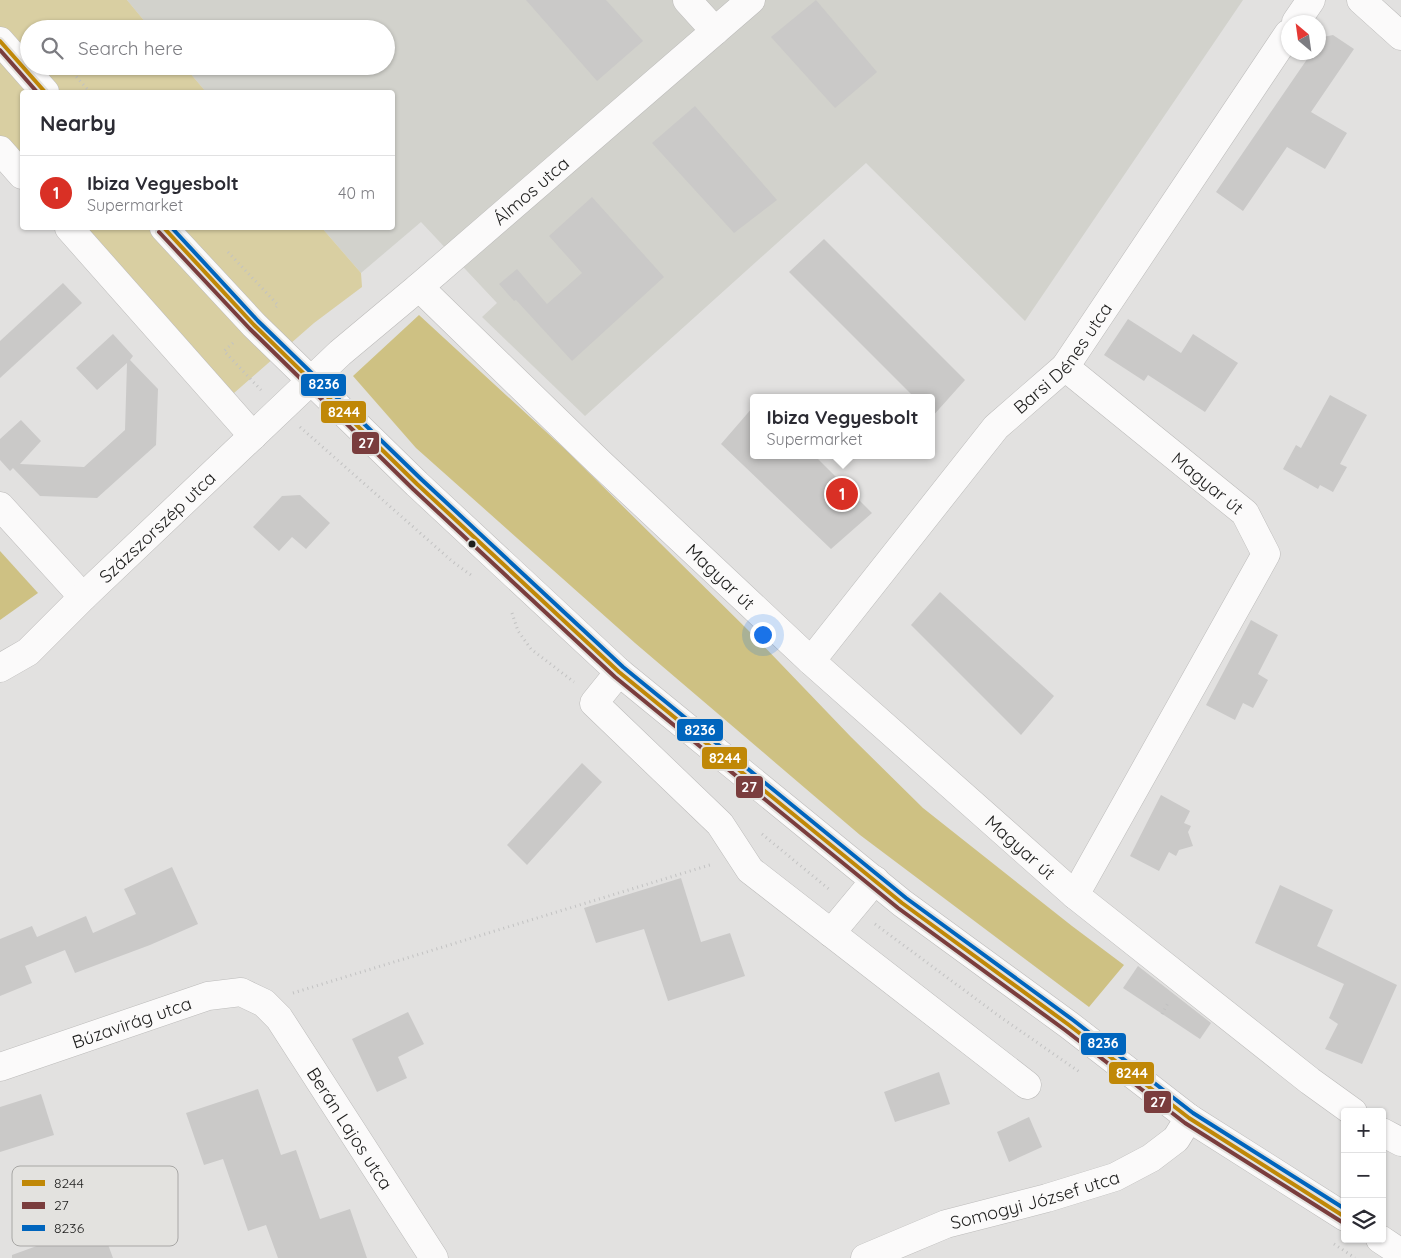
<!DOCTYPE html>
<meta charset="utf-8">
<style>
:root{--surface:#fff;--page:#f2f2f3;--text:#2b2b33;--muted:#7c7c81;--line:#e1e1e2;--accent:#d93025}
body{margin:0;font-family:Quicksand,sans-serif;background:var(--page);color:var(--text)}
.controls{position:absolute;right:15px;bottom:15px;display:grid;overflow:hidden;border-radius:5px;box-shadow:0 1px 4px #0004}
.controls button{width:45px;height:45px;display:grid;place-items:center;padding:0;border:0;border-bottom:1px solid var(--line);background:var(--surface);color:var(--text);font:25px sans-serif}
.compass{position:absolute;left:1281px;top:15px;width:45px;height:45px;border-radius:50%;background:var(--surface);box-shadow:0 1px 4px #0004;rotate:331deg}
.you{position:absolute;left:762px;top:634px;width:18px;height:18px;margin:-12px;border:4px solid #fff;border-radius:50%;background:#1a73e8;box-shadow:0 0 0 8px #1a73e833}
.badge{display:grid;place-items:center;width:32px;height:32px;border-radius:50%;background:var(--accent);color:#fff;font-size:16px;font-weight:700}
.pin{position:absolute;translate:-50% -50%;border:2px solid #fff;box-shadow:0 1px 5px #0006}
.popup{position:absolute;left:750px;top:394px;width:185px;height:65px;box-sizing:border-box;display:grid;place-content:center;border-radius:5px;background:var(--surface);filter:drop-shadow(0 1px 4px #0005);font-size:16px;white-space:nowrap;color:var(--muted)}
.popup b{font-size:19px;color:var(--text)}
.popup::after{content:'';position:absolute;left:50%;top:100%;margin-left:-10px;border:10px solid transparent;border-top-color:var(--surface)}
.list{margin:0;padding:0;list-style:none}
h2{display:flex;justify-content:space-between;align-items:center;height:65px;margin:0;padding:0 20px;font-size:21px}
h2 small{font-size:16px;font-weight:400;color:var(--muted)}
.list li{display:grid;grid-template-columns:32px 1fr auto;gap:15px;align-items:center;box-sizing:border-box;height:75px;padding:0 20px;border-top:1px solid var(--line)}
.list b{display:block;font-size:19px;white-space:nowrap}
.list p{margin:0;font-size:16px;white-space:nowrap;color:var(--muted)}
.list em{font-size:16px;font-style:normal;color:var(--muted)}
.icon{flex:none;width:28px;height:28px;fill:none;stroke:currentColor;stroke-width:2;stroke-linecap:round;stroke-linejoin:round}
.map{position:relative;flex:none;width:1401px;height:1258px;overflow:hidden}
.search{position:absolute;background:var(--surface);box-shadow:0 1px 4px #0004;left:20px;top:20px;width:375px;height:55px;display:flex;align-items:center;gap:12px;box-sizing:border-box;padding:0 18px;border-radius:28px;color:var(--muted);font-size:19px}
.panel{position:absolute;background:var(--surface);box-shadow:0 1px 4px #0004;left:20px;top:90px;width:375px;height:140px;border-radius:5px}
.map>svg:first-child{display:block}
.built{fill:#d2d2cc}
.green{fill:#d9cfa2}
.forest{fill:#cec183}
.building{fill:#cac9c8}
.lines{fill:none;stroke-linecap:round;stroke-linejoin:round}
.minor-casing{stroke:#bcbbba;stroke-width:29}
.path{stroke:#c2c2c2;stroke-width:3;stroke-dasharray:1 4;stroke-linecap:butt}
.minor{stroke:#fbfafa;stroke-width:28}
.bus-1-casing{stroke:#e3e2df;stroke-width:8}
.bus-2-casing{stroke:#e3e2df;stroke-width:8}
.bus-3-casing{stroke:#e3e2df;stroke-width:8}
.bus-1{stroke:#c08807;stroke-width:4}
.bus-2{stroke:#7a3d3d;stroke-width:4}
.bus-3{stroke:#0065bd;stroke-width:4}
.bus-dot{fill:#1e1e1d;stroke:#e3e2df;stroke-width:2}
.labels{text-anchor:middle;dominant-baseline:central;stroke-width:4.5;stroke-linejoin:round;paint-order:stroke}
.street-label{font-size:18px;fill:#1e1e1d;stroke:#e3e2df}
.key{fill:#e3e2df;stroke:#a8a7a5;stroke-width:1}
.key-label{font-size:14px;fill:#1e1e1d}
.line-badge{stroke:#e3e2df;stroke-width:2}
.badge-label{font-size:14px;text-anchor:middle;font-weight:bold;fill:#fff}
</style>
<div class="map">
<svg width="1401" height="1258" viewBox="0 0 1401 1258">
<rect width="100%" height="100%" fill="#e2e1e0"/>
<path class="built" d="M 127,0 L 1243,0 L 1025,321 L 866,163 L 585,416 L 482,317 L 497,303 L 421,222 L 361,273 L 322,228 L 392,228 L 392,92 L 206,92 L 184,66 L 386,66 L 386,29 L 151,29 Z"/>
<g class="green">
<path d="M 0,0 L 127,0 L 151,29 L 29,29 L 29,66 L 184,66 L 206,92 L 22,92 L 22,171 L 0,146 Z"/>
<path d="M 72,228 L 322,228 L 361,273 L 362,287 L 314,323 L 226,400 Z"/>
</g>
<g class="forest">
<path d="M 419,315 L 568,452 L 753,635 L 851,737 L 923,808 L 1072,926 L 1124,965 L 1089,1007 L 860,835 L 635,643 L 416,448 L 353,376 Z"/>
<path d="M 0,551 L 38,593 L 0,620 Z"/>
</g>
<g class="building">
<path d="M 526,0 L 606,0 L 643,41 L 597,81 Z"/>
<path d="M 816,0 L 877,72 L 835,108 L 771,37 Z"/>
<path d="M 1333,35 L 1354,49 L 1311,112 L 1347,133 L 1325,169 L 1287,147 L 1243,211 L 1216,192 L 1312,52 L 1318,52 L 1318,43 L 1323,37 Z"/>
<path d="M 695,106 L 777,200 L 734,233 L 652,143 Z"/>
<path d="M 592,197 L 664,277 L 572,361 L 516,300 L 514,301 L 499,284 L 517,269 L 547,304 L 582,273 L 549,236 Z"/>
<path d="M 824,239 L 965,380 L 931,418 L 931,398 L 915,398 L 789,272 Z"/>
<path d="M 63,283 L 82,303 L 0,378 L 0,341 Z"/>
<path d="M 1128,319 L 1181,353 L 1193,334 L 1238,363 L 1205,412 L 1148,375 L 1144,381 L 1104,355 Z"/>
<path d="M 113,334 L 133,356 L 130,360 L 158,389 L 156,445 L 97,498 L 40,496 L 13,468 L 10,471 L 0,460 L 0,439 L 21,420 L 41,441 L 20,464 L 84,467 L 125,430 L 127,363 L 97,390 L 76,368 Z"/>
<path d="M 1330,395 L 1367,415 L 1340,464 L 1347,467 L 1333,492 L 1320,485 L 1318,489 L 1283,469 L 1296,445 L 1301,448 Z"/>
<path d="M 753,407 L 753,455 L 814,455 L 872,513 L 831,549 L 721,444 Z"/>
<path d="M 300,495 L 330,523 L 306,549 L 292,537 L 279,551 L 253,527 L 282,496 Z"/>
<path d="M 940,592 L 1054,696 L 1021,735 L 911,625 Z"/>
<path d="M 1251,620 L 1278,635 L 1258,674 L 1268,680 L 1253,708 L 1243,703 L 1235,720 L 1206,705 Z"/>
<path d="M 582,763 L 602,782 L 527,865 L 507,845 Z"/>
<path d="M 1161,795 L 1190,811 L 1184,823 L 1191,826 L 1188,832 L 1193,846 L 1179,850 L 1176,856 L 1169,852 L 1159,871 L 1130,856 Z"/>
<path d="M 172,867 L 198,924 L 150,945 L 75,973 L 65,950 L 25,966 L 32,983 L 0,996 L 0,939 L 32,926 L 37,937 L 86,916 L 93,933 L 136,914 L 124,889 Z"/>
<path d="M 681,878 L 701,942 L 730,933 L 745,976 L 668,1001 L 644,929 L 596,943 L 584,908 Z"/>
<path d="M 1280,885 L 1333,910 L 1317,946 L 1397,985 L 1362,1064 L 1325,1049 L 1338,1024 L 1329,1018 L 1344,984 L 1255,943 Z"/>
<path d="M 1138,966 L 1211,1023 L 1200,1039 L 1123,988 Z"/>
<path d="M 408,1012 L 424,1044 L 398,1057 L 407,1078 L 377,1092 L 352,1039 Z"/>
<path d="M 939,1072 L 950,1104 L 895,1122 L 884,1092 Z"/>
<path d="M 258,1089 L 281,1155 L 296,1150 L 320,1219 L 350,1209 L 367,1258 L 278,1258 L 266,1225 L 248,1231 L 223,1159 L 204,1165 L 186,1113 Z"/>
<path d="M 41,1094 L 54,1135 L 0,1152 L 0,1107 Z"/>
<path d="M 1029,1117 L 1042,1147 L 1009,1162 L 997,1132 Z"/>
<path d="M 100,1223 L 113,1258 L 12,1258 L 12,1255 Z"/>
</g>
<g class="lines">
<defs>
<g id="minor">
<path d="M 687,0 L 715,31"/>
<path d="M 1361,0 L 1401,36"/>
<path d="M 1296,22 L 1311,0"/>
<path d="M 0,41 L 45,92"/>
<path d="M 0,150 L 22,175"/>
<path d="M 69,228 L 253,436"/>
<path d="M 164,228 L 254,325 L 417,484 L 619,672 L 902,903 L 1069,1025 L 1189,1118 L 1345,1217"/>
<path id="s1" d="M 419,287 L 600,463 L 811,661 L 1075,895 L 1310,1081 L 1353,1112"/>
<path id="s2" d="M 1065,367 L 1245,513 L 1266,554 L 1075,895"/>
<path d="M 0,506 L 83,597"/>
<path id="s3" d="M 811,661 L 996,427 L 1065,367 L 1288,34"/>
<path id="s4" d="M 0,668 L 28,652 L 83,597 L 340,353 L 419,287 L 751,0"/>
<path d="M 619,672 L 594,703 L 720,824 L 750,870 L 1027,1085"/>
<path d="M 831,933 L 875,880"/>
<path id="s5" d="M 0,1067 L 208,996 L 241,992 L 264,1003 L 279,1018 L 434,1258"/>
<path d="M 1382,1132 L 1401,1142"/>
<path d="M 1380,1239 L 1401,1253"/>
<path id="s6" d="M 865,1258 L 946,1224 L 1047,1198 L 1115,1177 L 1151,1158 L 1176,1139 L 1189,1118"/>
</g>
</defs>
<use href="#minor" class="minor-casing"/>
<g class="path">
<path d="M 73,73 L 90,92"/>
<path d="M 228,252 L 278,305 L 276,307"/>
<path d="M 233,343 L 224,351 L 261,390"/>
<path d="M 300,427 L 453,562 L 471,575"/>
<path d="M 512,613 L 518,631 L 531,649 L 574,682"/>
<path d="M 762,834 L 830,890"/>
<path d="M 875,924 L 999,1016 L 1081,1073"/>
<path d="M 293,993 L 713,864"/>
<path d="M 1162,1014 L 1168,1003"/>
<path d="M 1334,1244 L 1355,1258"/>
</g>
<use href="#minor" class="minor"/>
<defs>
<g id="bus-1">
<path d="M 0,41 L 45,92"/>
<path d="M 164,228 L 254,325 L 417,484 L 619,672 L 902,903 L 1069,1025 L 1189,1118 L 1345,1217"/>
</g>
<g id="bus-2">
<path d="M 0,50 L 37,92"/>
<path d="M 159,232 L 250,329 L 413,489 L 615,677 L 898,908 L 1065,1030 L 1185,1123 L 1342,1222"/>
</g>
<path id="bus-3" d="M 172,228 L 258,321 L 421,479 L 623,667 L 906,898 L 1073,1020 L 1193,1113 L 1345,1209"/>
</defs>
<use href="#bus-1" class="bus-1-casing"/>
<use href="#bus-2" class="bus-2-casing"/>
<use href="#bus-3" class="bus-3-casing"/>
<use href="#bus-1" class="bus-1"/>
<use href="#bus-2" class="bus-2"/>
<use href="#bus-3" class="bus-3"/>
</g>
<circle class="bus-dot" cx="472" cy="544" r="4.5"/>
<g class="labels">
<g class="street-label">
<text stroke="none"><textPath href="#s4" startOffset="715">Álmos utca</textPath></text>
<text stroke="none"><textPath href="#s3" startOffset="395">Barsi Dénes utca</textPath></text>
<text stroke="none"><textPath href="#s2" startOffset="184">Magyar út</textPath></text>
<text stroke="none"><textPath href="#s4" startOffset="212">Százszorszép utca</textPath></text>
<text stroke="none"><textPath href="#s1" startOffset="418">Magyar út</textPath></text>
<text stroke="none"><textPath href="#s1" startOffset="822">Magyar út</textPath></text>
<text stroke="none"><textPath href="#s5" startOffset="139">Búzavirág utca</textPath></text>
<text stroke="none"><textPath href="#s5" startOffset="431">Berán Lajos utca</textPath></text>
<text stroke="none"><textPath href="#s6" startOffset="180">Somogyi József utca</textPath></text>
</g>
</g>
<rect x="12" y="1166" width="166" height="80" rx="8" class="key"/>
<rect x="22" y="1180" width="23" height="6" fill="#c08807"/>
<rect x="22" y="1202" width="23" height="7" fill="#7a3d3d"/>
<rect x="22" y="1225" width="23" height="6" fill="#0065bd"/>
<g class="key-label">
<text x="54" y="1188">8244</text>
<text x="54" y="1210">27</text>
<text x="54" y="1233">8236</text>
</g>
<g class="line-badge">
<rect x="300" y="373" width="47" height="24" rx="5" fill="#0065bd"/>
<rect x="320" y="400" width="47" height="24" rx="5" fill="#c08807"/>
<rect x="351" y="431" width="29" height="24" rx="5" fill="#7a3d3d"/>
<rect x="676" y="718" width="48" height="24" rx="5" fill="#0065bd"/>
<rect x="701" y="746" width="47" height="24" rx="5" fill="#c08807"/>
<rect x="735" y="775" width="29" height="24" rx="5" fill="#7a3d3d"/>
<rect x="1080" y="1032" width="47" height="24" rx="5" fill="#0065bd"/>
<rect x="1108" y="1061" width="47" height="24" rx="5" fill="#c08807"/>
<rect x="1143" y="1090" width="29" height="24" rx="5" fill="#7a3d3d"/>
</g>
<g class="badge-label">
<text x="324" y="389">8236</text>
<text x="344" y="417">8244</text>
<text x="366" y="448">27</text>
<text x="700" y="735">8236</text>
<text x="725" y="763">8244</text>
<text x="749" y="792">27</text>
<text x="1103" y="1048">8236</text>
<text x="1132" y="1078">8244</text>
<text x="1158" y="1107">27</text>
</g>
</svg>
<div class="controls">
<button>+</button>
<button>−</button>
<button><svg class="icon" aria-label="layers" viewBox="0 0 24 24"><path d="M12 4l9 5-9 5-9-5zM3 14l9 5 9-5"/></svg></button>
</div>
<svg class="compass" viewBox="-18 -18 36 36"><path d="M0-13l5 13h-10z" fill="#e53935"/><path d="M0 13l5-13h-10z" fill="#7c7c81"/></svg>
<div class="you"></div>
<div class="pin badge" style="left:842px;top:494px">1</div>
<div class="popup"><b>Ibiza Vegyesbolt</b>Supermarket</div>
<div class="search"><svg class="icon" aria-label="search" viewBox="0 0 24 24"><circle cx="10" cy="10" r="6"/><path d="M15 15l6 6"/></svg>Search here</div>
<section class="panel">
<h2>Nearby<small></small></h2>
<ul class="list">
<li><span class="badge">1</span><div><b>Ibiza Vegyesbolt</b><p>Supermarket</p></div><em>40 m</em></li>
</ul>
</section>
</div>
